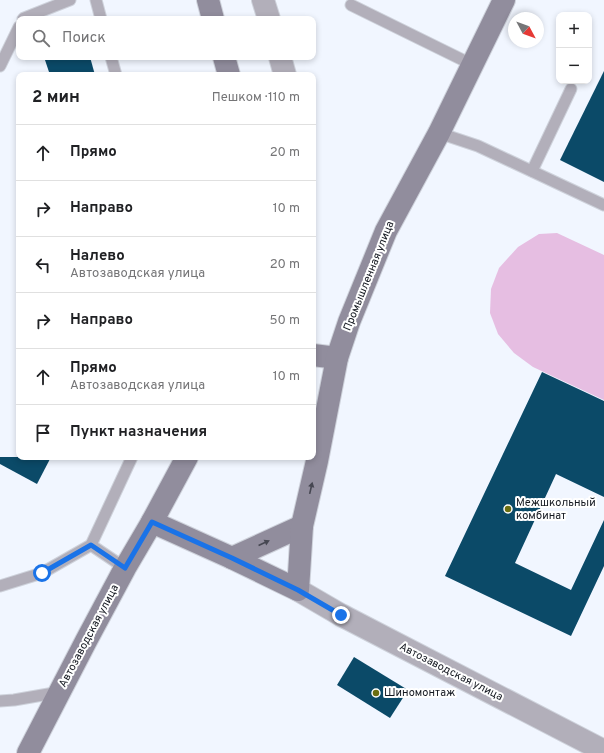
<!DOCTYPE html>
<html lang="ru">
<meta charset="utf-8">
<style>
:root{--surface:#fff;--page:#f6f6f6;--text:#202124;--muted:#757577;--line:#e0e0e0}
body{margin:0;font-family:Overpass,sans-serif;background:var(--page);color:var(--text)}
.controls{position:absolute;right:12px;top:12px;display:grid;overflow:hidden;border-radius:8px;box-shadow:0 2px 6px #0003}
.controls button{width:36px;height:36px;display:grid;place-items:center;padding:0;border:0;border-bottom:1px solid var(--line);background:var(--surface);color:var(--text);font:20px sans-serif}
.compass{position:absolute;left:508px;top:12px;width:36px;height:36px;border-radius:50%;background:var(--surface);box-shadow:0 2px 6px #0003;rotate:131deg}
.stop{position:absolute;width:12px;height:12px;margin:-9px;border:3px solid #1a73e8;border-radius:50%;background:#fff}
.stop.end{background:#1a73e8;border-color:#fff;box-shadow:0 1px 4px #0008}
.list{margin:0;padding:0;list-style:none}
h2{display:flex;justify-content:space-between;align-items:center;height:52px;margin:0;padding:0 16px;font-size:17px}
h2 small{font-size:13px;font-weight:400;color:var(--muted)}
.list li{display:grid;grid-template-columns:26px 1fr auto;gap:12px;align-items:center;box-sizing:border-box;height:56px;padding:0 16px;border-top:1px solid var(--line)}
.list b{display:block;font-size:15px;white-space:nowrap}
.list p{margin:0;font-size:13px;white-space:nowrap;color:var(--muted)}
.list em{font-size:13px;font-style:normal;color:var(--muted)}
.icon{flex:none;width:22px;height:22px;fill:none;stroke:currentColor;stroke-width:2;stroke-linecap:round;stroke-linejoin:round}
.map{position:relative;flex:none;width:604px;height:753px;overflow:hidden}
.search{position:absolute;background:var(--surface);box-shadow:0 2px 6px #0003;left:16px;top:16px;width:300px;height:44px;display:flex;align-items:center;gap:10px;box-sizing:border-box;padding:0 14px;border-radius:8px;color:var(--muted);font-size:15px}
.panel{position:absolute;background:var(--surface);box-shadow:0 2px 6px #0003;left:16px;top:72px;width:300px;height:388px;border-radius:8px}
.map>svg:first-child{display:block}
.green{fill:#e6bee2}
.building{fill:#0b4a68}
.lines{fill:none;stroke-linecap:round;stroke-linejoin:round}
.lane-casing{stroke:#ced2db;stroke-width:13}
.street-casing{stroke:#ced2db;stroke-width:24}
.secondary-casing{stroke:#ced2db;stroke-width:24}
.lane{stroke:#b2afba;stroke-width:11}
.street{stroke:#b2afba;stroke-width:22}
.secondary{stroke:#918d9d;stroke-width:22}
.oneway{fill:#464752}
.route{stroke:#1a73e8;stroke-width:5}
.poi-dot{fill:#6b6e11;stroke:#fff;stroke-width:1.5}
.labels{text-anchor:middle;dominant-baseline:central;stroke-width:4;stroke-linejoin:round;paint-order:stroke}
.street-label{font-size:11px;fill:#141820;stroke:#fff}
.poi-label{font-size:11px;fill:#141820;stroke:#fff;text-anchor:start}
</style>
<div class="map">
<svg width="604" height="753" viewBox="0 0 604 753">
<rect width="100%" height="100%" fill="#f1f6ff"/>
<path class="green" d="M 557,233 L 604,255 L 604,400 L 533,367 L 514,353 L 498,334 L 490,313 L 491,289 L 499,268 L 518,247 L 539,234 Z"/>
<g class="building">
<path d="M 44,57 L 90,57 L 95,75 L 50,75 Z"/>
<path d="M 604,71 L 604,182 L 560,160 Z"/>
<path d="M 542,372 L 604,401 L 604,497 L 556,474 L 515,563 L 571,590 L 604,520 L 604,566 L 571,636 L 445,576 Z"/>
<path d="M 0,457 L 51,457 L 37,484 L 0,464 Z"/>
<path d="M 354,657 L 408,690 L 390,718 L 337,685 Z"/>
</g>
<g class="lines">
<defs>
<g id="lane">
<path d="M 96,0 L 101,19"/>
<path d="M 351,5 L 473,65"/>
<path d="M 23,19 L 24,18 L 70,0"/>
<path d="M 111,57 L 116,75"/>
<path d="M 0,66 L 19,27"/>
<path d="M 439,133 L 478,146 L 604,205"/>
<path d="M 532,171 L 571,89"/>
<path d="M 91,545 L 125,568"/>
<path d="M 0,586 L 42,573 L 91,545 L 132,457"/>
<path d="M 0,701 L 14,700 L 60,692"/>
</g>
<g id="street">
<path d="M 263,0 L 269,19"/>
<path d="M 280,57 L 285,75"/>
<path d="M 298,590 L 341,615 L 604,751"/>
</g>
<g id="secondary">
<path d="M 208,0 L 213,19"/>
<path d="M 224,57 L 229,75"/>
<path d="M 313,355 L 337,358"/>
<path d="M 152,522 L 232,558 L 302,526"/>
<path d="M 232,558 L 298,590 L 302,526 L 317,461 L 337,358 L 349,322 L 386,231 L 439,133 L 504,0"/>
<path d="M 28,753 L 86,641 L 125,568 L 152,522 L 187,457"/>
</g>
</defs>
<use href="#lane" class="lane-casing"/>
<use href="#street" class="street-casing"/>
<use href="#secondary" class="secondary-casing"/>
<use href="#lane" class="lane"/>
<use href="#street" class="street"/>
<use href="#secondary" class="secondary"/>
</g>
<defs><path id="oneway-solid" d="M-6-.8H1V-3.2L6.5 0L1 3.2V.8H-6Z"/></defs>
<g class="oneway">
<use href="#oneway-solid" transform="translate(311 488) rotate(-77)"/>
<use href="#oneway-solid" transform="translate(264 543) rotate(-25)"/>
</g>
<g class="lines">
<path class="route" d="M 42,573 L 91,545 L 125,568 L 152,522 L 232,558 L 298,590 L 341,615"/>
</g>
<g class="poi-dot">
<circle cx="508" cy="509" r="4"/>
<circle cx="376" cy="693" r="4"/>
</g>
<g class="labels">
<g class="street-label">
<text transform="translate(369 276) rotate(-68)">Промышленная улица</text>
<text transform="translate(89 636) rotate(-62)">Автозаводская улица</text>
<text transform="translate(451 672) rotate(27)">Автозаводская улица</text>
</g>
<g class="poi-label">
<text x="516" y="503">Межшкольный<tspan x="516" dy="13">комбинат</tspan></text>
<text x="384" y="693">Шиномонтаж</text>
</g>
</g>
</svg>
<div class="controls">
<button>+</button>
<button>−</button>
</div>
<svg class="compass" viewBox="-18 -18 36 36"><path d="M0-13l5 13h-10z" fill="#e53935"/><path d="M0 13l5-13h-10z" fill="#757577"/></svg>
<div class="stop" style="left:42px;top:573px"></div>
<div class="stop end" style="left:341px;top:615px"></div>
<div class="search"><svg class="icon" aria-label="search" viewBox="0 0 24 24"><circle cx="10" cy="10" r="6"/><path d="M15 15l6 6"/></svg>Поиск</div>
<section class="panel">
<h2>2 мин<small>Пешком · 110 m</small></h2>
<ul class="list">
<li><svg class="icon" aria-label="ahead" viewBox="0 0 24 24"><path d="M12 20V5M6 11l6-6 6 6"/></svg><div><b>Прямо</b></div><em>20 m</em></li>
<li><svg class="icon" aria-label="right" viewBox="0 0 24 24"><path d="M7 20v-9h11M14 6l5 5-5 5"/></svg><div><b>Направо</b></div><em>10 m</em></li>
<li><svg class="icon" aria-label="left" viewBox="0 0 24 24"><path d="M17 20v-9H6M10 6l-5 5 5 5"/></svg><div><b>Налево</b><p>Автозаводская улица</p></div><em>20 m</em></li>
<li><svg class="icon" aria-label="right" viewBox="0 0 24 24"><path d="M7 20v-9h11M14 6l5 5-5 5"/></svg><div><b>Направо</b></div><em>50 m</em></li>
<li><svg class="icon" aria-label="ahead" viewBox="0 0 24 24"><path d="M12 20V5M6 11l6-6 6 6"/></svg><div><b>Прямо</b><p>Автозаводская улица</p></div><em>10 m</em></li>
<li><svg class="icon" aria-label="arrive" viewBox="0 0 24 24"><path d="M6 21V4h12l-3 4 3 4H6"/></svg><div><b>Пункт назначения</b></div></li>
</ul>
</section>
</div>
